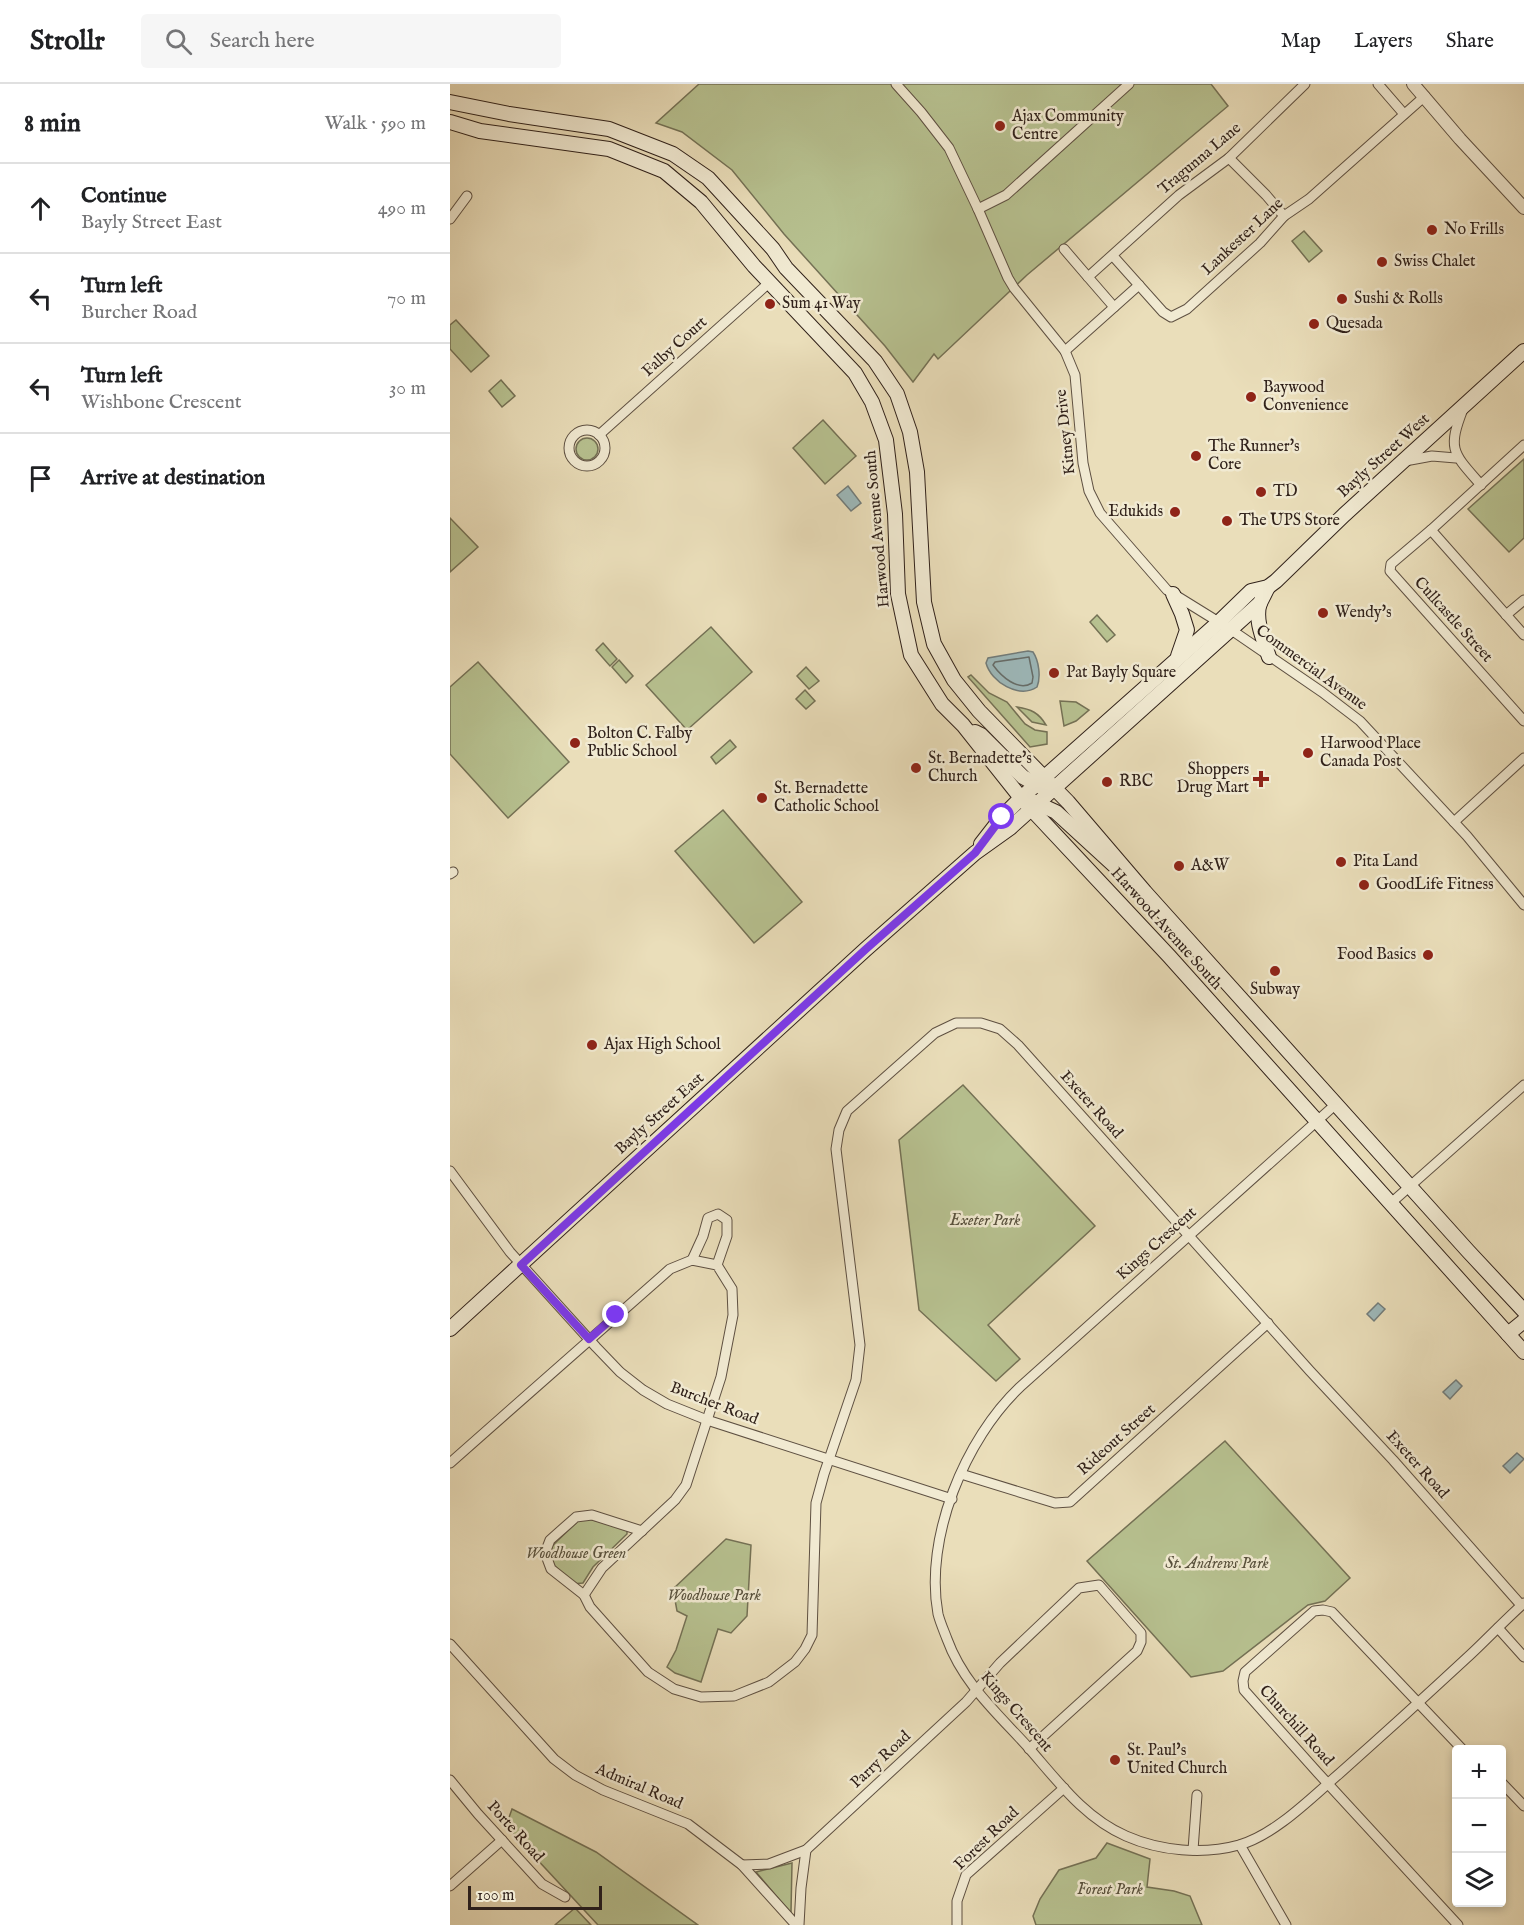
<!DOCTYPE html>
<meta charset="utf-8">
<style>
:root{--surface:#fff;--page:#f6f6f6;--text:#202124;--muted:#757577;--line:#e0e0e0}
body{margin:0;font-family:"IM FELL English",serif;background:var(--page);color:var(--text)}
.controls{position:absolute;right:18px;bottom:18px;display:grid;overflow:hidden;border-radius:6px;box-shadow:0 3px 9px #0003}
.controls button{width:54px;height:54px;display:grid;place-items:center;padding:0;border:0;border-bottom:2px solid var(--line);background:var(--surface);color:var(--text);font:30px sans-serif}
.scale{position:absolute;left:18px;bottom:15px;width:134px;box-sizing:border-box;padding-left:6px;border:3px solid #30211a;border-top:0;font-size:16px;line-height:21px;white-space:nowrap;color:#30211a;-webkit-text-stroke:4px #f1ead2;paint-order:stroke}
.stop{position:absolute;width:18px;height:18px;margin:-14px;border:4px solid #7c3aed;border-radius:50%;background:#fff}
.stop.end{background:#7c3aed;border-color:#fff;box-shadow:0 2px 6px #0008}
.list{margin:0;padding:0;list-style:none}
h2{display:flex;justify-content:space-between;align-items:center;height:78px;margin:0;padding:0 24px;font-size:26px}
h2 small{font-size:20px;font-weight:400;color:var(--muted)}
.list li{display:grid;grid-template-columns:39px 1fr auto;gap:18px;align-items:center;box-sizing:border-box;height:90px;padding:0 24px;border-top:2px solid var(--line)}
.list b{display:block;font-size:22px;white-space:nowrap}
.list p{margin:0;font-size:20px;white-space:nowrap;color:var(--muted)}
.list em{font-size:20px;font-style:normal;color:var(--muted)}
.icon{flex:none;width:33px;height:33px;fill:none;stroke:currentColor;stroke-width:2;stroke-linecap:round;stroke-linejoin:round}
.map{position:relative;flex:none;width:1074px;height:1841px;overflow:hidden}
header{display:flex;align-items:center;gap:36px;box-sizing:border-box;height:84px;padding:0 30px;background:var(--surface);border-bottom:2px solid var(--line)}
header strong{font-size:28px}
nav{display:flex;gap:33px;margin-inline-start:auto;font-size:21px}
.search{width:420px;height:54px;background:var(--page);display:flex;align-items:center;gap:15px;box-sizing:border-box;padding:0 21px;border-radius:6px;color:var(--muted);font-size:22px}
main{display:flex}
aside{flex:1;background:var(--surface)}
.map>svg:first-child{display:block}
.green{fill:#b7c190;stroke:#747155;stroke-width:1.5}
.water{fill:#9db9bb;stroke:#717c7b;stroke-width:1.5}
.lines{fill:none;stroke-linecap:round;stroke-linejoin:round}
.shore{stroke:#666d6a;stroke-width:1.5}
.minor-casing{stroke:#5e5042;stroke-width:11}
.tertiary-casing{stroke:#5e5042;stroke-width:14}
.secondary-casing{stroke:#30211a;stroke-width:16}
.minor{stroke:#f1ead2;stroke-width:9}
.tertiary{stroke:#f1ead2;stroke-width:12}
.secondary{stroke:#f1ead2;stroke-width:14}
.route{stroke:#7c3aed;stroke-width:8}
.poi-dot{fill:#8f2418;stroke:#f1ead2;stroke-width:2}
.labels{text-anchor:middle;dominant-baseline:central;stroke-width:5;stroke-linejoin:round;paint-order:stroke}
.poi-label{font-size:16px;fill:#30211a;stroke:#f1ead2;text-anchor:start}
.street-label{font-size:16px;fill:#30211a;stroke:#f1ead2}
.park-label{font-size:16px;font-style:italic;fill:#58513d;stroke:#f1ead2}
</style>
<header>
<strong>Strollr</strong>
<div class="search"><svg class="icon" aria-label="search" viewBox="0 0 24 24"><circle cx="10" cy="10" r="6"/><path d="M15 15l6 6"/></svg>Search here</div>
<nav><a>Map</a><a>Layers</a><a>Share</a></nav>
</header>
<main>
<aside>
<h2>8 min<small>Walk · 590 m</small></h2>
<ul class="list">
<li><svg class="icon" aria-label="ahead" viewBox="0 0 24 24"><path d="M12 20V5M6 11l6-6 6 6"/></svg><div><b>Continue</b><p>Bayly Street East</p></div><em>490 m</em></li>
<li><svg class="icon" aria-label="left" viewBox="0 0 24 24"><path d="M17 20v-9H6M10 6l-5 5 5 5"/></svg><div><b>Turn left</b><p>Burcher Road</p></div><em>70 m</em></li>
<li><svg class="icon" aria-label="left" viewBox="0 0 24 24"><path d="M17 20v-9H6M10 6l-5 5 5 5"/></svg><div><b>Turn left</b><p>Wishbone Crescent</p></div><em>30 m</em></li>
<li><svg class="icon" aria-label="arrive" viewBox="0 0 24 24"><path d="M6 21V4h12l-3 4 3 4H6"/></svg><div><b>Arrive at destination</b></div></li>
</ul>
</aside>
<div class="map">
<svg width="1074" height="1841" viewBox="0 0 1074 1841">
<rect width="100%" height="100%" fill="#eadeba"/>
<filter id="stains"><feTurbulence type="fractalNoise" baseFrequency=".00333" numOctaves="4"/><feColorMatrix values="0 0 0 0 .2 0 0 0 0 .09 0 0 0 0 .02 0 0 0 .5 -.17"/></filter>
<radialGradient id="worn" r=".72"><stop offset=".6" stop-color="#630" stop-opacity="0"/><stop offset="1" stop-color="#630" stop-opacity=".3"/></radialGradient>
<g class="green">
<path d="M 249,0 L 761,0 L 778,22 L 577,191 L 488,275 L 484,270 L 463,298 L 435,262 L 334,150 L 282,86 L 232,48 L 206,39 Z"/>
<path d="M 854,147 L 872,167 L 859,178 L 842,157 Z"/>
<path d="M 6,236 L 39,272 L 21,288 L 0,265 L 0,241 Z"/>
<path d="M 51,296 L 65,312 L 52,323 L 39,307 Z"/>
<path d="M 373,336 L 406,372 L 375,400 L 343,364 Z"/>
<circle cx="137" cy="365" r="11"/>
<path d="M 1074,375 L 1074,454 L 1059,468 L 1018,425 Z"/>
<path d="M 0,434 L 28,463 L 0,488 Z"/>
<path d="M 647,531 L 665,551 L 657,558 L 640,538 Z"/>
<path d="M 261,543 L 302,588 L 237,646 L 196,601 Z"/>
<path d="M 153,559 L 167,575 L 160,582 L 146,566 Z"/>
<path d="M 169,576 L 183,592 L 176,599 L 162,583 Z"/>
<path d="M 28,578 L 119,678 L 58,734 L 0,670 L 0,603 Z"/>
<path d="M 356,583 L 369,597 L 359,605 L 347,592 Z"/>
<path d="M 521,591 L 539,609 L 557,618 L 575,640 L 585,646 L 597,648 L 597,660 L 580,663 L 518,593 Z"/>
<path d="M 355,606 L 365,617 L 356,625 L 346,615 Z"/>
<path d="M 610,617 L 626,618 L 639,626 L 626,637 L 614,642 Z"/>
<path d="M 567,623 C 581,625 589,629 596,641 L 582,638 Z"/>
<path d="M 280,656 L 286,663 L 266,680 L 261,673 Z"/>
<path d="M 273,726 L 352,818 L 304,859 L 225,767 Z"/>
<path d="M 513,1001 L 645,1142 L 538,1241 L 570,1275 L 546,1297 L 469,1226 L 449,1056 Z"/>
<path d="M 775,1357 L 900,1494 L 875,1517 L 858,1521 L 773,1587 L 741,1593 L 637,1477 Z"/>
<path d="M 138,1435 L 171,1442 L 177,1446 L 177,1450 L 143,1483 L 133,1499 L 122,1500 L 103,1480 L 100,1473 L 102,1462 L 128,1437 Z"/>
<path d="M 276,1455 L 301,1461 L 297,1532 L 281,1549 L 268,1545 L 251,1598 L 225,1589 L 217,1583 L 226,1566 L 237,1532 L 227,1527 L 223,1505 Z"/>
<path d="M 62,1725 L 146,1768 L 248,1841 L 148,1841 L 56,1742 Z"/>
<path d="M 657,1759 L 700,1775 L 697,1803 L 724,1807 L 740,1812 L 752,1841 L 586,1841 L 583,1832 L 590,1815 L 609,1786 L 646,1774 Z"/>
<path d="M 342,1779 L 341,1828 L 339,1827 L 306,1788 Z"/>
<path d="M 125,1824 L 141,1841 L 105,1841 L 106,1840 Z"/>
</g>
<g class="water">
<path d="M 398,402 L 411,419 L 401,427 L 387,411 Z"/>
<path d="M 578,567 L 583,568 C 589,577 591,593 587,603 C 569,615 541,598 536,579 L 538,574 Z"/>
<path d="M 928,1219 L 935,1225 L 924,1237 L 917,1230 Z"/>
<path d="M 1006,1296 L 1012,1302 L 1000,1315 L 993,1308 Z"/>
<path d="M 1067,1369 L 1074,1375 L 1060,1389 L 1053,1382 Z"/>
</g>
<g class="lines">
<path class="shore" d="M 579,573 L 583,593 L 582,599 C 568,608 551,592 543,581 L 545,578 Z"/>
<defs>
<g id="minor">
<path d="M 446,0 L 471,28 L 499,64 L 528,125 L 558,194 L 564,204 L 615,267 L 625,291 L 633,379 L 639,407 L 650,429 L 717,506 L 780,545 L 872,608 L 910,637 L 1017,752 L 1074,821"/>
<path d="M 928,0 L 954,30"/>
<path d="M 779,74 L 816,111 L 834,132"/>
<path d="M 528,125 L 556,111 L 679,0"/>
<path d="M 0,135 L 17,112"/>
<path d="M 614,165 L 638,193"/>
<path d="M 663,172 L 713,228 L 721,233 L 737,225 L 810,159 L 834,132 L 859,115 L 975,12"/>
<path d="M 664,223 L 638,193 L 729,111 L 779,74 L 855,0"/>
<path d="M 615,267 L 689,201"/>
<path d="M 1013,325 C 997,366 1003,369 1031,401"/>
<circle cx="137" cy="364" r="18"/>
<path d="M 149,351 L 320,198"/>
<path d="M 1074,361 L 981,446 L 941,480 L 940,487 L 1074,637"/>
<path d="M 955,377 L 982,372 L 1006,374"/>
<path d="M 981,446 L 1074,551"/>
<path d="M 1056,531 L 1074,516"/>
<path d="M 1004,738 L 1074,674"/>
<path d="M 0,790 L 3,788"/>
<path d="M 886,1020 L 570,1303 C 515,1355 474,1454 488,1530 C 490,1538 494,1547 497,1555 C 513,1599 546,1628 577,1662 C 607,1696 634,1734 676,1752 C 710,1767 753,1771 789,1761 C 825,1751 862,1713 890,1689 C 934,1650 978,1610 1021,1570 C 1039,1553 1056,1535 1074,1519"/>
<path d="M 0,1087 L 60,1168 L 146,1263 L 170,1288 L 193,1306 L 217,1320 L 257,1336 L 502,1415"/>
<path d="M 941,1119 L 1074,1001"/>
<path d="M 242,1176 L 253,1152 L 258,1134 L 268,1130 L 277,1136 L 277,1152 L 267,1181"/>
<path d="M 0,1379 L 220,1185 L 242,1176 L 267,1181 L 282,1205 L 283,1231 L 271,1293 L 236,1401 L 225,1416 L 152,1484 L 134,1511"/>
<path d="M 511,1390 L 605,1419 L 620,1418 L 818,1239"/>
<path d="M 192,1447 L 142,1431 L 126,1433 L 100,1456 L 95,1469 L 101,1485 L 134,1511 L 140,1523 L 198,1588 L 224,1605 L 251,1613 L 284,1612 L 319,1598 L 345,1578 L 355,1565 L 362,1551 L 366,1419 L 374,1390 L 406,1296 L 410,1261 L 386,1065 L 389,1046 L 397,1027 L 485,949 L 506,939 L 531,939 L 550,945 L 568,961 L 860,1287 L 943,1376 L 1071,1521"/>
<path d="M 1048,1544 L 1074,1573"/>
<path d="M 0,1560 L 104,1675 L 125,1691 L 153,1706 L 238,1740 L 292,1781 L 346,1841"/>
<path d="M 0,1696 L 28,1730 L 92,1800 L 115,1813"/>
<path d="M 1052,1699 L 1074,1722"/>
<path d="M 790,1761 L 836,1841"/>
<path d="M 743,1766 L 747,1711"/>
<path d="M 292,1781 L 319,1780 L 356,1766 L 516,1618 L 550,1579 L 629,1504 L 649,1501 L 691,1549 L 691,1558 L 687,1567 L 579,1665"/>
<path d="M 0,1802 L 52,1756"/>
<path d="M 349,1841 L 351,1804 L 356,1766"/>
<path d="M 507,1841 L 507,1817 L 516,1791 L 614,1704"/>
<path d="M 1008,1841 L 868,1689 L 794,1606 L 793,1597 L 795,1588 L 864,1527 L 873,1526 L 882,1528 L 1013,1666"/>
</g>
<path id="tertiary" d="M 963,0 L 1010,55 L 1074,124"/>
<g id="secondary">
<path d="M 0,18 L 59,30 L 159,45 L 223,70 L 258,94 L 323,165 L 336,184 L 425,277 L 447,310 L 460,348 L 467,388 L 474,518 L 484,560 L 504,596 L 529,627 L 618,718 L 695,808 L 1018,1167 L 1074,1227"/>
<path d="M 0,38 L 30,47 L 159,65 L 214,87 L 251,118 L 304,182 L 405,289 L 422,318 L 436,356 L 445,430 L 448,510 L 461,571 L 492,620 L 513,641 L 571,714 L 719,872 L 1074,1268"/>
<path d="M 723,510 L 732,530 L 737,546 L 728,572"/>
<path d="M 810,519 C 804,535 814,557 819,573"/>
<path d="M 525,648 L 531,651 L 573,693 L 593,704"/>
<path d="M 580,716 L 606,728 L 666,783"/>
<path d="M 531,760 L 552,733 L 571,714 L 769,538 L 801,507 L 818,503 L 826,497 L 894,431 L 1074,267"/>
<path d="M 0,1245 L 416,865 L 525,769 L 560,744 L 810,519 L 818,503"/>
<path d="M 1058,1250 L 1074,1237"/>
</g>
</defs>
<use href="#minor" class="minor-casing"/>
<use href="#tertiary" class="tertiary-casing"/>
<use href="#secondary" class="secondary-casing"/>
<use href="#minor" class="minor"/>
<use href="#tertiary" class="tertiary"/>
<use href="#secondary" class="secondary"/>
</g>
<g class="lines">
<path class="route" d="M 166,1231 L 139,1255 L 71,1181 L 416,865 L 525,769 L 552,733"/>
</g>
<g class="poi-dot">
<circle cx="550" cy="42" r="6"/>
<circle cx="982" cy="146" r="6"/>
<circle cx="932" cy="178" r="6"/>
<circle cx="892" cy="215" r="6"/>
<circle cx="320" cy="220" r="6"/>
<circle cx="864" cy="240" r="6"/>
<circle cx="801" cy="313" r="6"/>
<circle cx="746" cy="372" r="6"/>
<circle cx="811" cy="408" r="6"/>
<circle cx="725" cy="428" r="6"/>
<circle cx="777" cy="437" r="6"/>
<circle cx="873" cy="529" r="6"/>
<circle cx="604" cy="589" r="6"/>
<circle cx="125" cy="659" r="6"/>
<circle cx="858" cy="669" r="6"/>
<circle cx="466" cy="684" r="6"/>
<path d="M808 686h6v6h6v6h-6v6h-6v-6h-6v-6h6z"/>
<circle cx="657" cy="698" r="6"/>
<circle cx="312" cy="714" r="6"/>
<circle cx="891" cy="778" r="6"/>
<circle cx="729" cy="782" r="6"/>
<circle cx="914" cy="801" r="6"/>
<circle cx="978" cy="871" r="6"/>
<circle cx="825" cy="887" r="6"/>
<circle cx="142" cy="961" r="6"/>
<circle cx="665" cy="1676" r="6"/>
</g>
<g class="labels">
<g class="poi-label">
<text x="562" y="33">Ajax Community<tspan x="562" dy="18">Centre</tspan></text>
<text x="994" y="146">No Frills</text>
<text x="944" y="178">Swiss Chalet</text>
<text x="904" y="215">Sushi &amp; Rolls</text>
<text x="332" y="220">Sum 41 Way</text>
<text x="876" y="240">Quesada</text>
<text x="813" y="304">Baywood<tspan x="813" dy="18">Convenience</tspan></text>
<text x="758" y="363">The Runner's<tspan x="758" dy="18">Core</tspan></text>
<text x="823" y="408">TD</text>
<text x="713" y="428" text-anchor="end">Edukids</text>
<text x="789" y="437">The UPS Store</text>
<text x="885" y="529">Wendy's</text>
<text x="616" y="589">Pat Bayly Square</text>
<text x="137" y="650">Bolton C. Falby<tspan x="137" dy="18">Public School</tspan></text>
<text x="870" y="660">Harwood Place<tspan x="870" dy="18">Canada Post</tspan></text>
<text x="478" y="675">St. Bernadette's<tspan x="478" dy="18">Church</tspan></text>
<text x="799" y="686" text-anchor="end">Shoppers<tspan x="799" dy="18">Drug Mart</tspan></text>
<text x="669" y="698">RBC</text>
<text x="324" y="705">St. Bernadette<tspan x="324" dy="18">Catholic School</tspan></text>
<text x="903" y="778">Pita Land</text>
<text x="741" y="782">A&amp;W</text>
<text x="926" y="801">GoodLife Fitness</text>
<text x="966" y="871" text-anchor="end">Food Basics</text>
<text x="825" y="906" text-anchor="middle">Subway</text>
<text x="154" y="961">Ajax High School</text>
<text x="677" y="1667">St. Paul's<tspan x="677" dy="18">United Church</tspan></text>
</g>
<g class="street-label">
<text transform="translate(750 75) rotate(-40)">Tragunna Lane</text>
<text transform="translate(793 153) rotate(-43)">Lankester Lane</text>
<text transform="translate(225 263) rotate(-42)">Falby Court</text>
<text transform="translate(616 348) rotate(-96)">Kitney Drive</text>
<text transform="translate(934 372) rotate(-42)">Bayly Street West</text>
<text transform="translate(428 445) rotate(-95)">Harwood Avenue South</text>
<text transform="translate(1003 536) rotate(48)">Cullcastle Street</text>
<text transform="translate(861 584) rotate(36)">Commercial Avenue</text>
<text transform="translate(716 845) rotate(48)">Harwood Avenue South</text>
<text transform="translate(641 1021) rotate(48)">Exeter Road</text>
<text transform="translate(210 1030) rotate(-42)">Bayly Street East</text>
<text transform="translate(707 1160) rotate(-42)">Kings Crescent</text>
<text transform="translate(264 1320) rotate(21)">Burcher Road</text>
<text transform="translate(667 1356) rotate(-42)">Rideout Street</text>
<text transform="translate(967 1381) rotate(48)">Exeter Road</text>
<text transform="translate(566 1628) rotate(49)">Kings Crescent</text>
<text transform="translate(846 1642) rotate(48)">Churchill Road</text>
<text transform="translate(431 1676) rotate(-43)">Parry Road</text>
<text transform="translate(189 1703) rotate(23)">Admiral Road</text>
<text transform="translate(65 1748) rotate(48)">Porte Road</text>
<text transform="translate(537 1755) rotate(-44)">Forest Road</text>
</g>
<g class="park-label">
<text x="535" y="1137">Exeter Park</text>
<text x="126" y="1470">Woodhouse Green</text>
<text x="767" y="1480">St. Andrews Park</text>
<text x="264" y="1512">Woodhouse Park</text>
<text x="660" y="1806">Forest Park</text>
</g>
</g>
<rect width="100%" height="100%" filter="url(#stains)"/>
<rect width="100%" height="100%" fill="url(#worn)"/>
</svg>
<div class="controls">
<button>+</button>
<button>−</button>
<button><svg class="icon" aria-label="layers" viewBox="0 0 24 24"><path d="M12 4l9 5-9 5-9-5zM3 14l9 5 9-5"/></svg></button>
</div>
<div class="scale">100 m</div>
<div class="stop" style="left:552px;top:733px"></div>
<div class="stop end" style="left:166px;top:1231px"></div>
</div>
</main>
